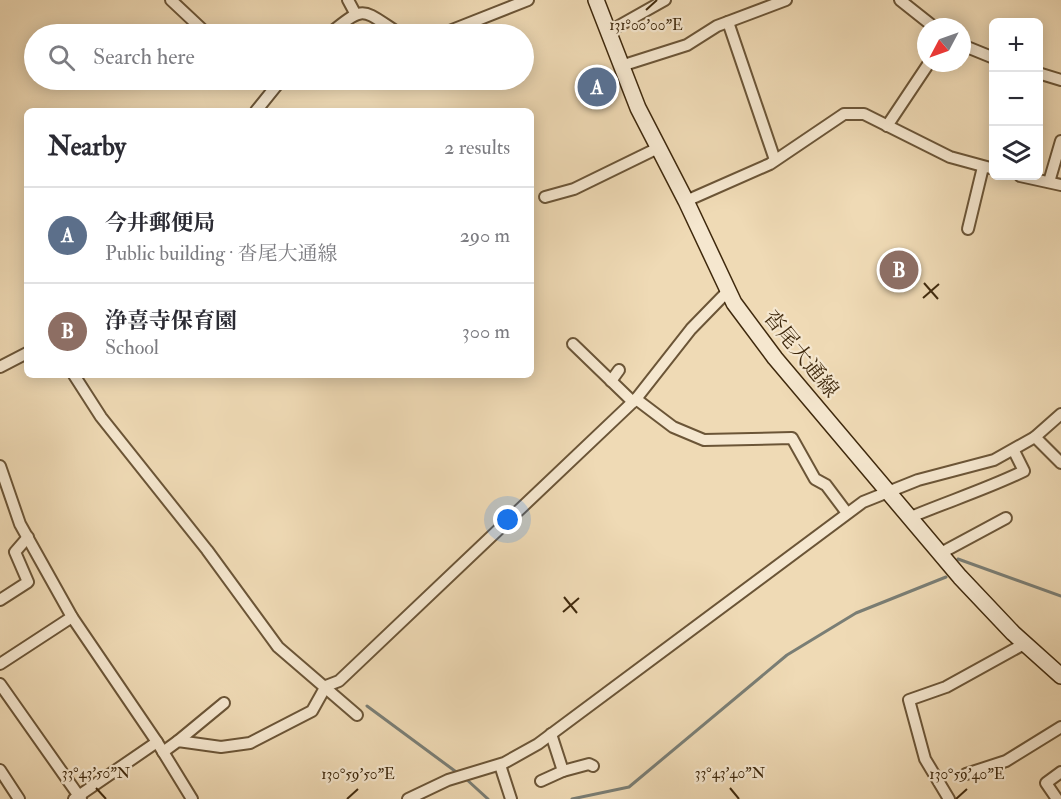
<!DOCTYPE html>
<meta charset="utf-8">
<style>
:root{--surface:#fff;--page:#f7f7f7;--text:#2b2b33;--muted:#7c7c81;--line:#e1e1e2;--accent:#8f2418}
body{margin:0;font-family:"IM FELL Double Pica","Noto Serif JP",serif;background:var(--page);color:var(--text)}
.controls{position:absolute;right:18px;top:18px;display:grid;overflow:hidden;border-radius:9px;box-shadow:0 3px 15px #0003}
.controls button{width:54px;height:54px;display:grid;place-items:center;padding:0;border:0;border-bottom:2px solid var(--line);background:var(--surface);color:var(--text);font:30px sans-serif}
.compass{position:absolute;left:917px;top:18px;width:54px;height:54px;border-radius:50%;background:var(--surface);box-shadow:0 3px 15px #0003;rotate:229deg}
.you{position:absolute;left:508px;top:520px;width:21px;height:21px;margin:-15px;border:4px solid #fff;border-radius:50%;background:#1a73e8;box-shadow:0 0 0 9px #1a73e833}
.badge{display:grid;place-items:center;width:39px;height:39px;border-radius:50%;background:var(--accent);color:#fff;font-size:20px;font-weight:700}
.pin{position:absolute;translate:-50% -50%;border:3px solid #fff;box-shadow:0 2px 6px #0006}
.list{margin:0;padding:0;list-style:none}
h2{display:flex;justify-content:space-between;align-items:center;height:78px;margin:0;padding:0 24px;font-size:26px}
h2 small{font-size:20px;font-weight:400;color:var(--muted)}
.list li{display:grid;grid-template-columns:39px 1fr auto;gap:18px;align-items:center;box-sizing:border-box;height:96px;padding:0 24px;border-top:2px solid var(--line)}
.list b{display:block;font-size:22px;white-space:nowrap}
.list p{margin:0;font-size:20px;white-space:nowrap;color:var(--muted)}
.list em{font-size:20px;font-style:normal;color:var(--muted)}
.icon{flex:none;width:33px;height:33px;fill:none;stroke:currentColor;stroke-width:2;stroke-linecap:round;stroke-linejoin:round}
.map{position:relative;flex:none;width:1061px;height:799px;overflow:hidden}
.search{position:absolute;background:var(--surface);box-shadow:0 3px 15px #0003;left:24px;top:24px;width:510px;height:66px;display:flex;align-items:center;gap:15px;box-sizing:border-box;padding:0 21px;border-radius:33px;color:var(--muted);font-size:22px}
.panel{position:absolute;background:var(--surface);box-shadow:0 3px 15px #0003;left:24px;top:108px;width:510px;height:270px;border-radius:9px}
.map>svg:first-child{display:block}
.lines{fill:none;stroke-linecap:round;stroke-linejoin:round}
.stream{stroke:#7a7e75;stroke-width:3}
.street-casing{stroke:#6b5537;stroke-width:14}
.secondary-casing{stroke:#3f290d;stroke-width:18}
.street{stroke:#f5e7cf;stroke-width:10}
.secondary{stroke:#f5e7cf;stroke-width:15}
.ticks{fill:none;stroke:#3f290d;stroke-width:2}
.labels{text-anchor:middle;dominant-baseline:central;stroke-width:4.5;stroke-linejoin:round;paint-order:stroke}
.street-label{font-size:21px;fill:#3f290d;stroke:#f5e7cf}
.ticks-label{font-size:15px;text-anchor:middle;fill:#3f290d;stroke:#f5e7cf;stroke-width:4.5;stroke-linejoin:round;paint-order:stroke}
</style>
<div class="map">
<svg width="1061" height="799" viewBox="0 0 1061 799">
<rect width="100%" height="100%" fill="#efdab5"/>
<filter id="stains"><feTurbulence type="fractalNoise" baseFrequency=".00333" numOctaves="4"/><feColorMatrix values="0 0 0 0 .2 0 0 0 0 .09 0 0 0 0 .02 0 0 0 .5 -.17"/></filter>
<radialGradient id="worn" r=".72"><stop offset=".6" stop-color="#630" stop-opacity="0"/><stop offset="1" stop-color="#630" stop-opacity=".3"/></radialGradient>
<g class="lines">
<g class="stream">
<path d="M 958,559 L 1061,596"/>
<path d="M 367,706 L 459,774"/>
<path d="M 465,778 L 488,799"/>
<path d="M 572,799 L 629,787 L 787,655 L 856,613 L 946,577"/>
</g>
<defs>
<g id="street">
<path d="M 171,0 L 204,31 L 214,34"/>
<path d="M 348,0 L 355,13"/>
<path d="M 900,0 L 934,27"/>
<path d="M 728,22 L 775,160"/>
<path d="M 608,32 L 665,0"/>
<path d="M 329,34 C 366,4 361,9 400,34"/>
<path d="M 442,34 L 528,0"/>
<path d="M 962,45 L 994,58"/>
<path d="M 621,66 L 687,45 L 717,26 L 786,0"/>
<path d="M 1038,73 L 1061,80"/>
<path d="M 256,111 L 281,80"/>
<path d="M 887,126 L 929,63"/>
<path d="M 1020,176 L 1061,185"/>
<path d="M 1049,182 L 1061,141"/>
<path d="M 545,197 L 574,189 L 658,148"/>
<path d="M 686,201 L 770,164 L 844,114 L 864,114 L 950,157 L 994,169"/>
<path d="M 968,229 L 983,167"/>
<path d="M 573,344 L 633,402"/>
<path d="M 0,367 L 27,353"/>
<path d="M 74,375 L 101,417 L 207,550 L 278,647 L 357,715"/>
<path d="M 611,381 L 619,370"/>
<path d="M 636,399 L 673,427 L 704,440 L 792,438 L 815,479 L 826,485 L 847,513"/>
<path d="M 1035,437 L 1061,463"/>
<path d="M 0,466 L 20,524 L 72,617 L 157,742 L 192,799"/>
<path d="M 911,517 C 949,501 987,489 1024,471 L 1014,451"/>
<path d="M 941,553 L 1006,518"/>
<path d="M 0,600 L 28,582 L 15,552 L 28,537"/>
<path d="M 0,664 L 72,617"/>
<path d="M 0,684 L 81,799"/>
<path d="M 326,686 L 339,681 L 636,399 L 691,329 L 727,292"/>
<path d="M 178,741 L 224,703"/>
<path d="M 163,752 L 178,741 L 221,747 L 250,743 L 312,711 L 326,686"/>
<path d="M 500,765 L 511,799"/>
<path d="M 0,770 L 19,799"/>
<path d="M 563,771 L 589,764 L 593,766"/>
<path d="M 966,774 L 1006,761 L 1061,727"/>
<path d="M 541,781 L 563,771 L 551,734"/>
<path d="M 74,799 L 157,742"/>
<path d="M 408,799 L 448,780 L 504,763 L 538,744 L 863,502 L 918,480 L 994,460 L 1035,437 L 1061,414"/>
<path d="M 949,799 L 925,759 L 909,700 L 946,687 L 1024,644"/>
<path d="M 1057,799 L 1046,783 L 1061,772"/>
</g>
<path id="secondary" d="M 596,0 L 638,108 L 686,201 L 734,303 L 775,358 L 960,577 L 1013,633 L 1061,676"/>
</defs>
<use href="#street" class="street-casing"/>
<use href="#secondary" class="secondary-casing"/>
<use href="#street" class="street"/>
<use href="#secondary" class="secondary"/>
</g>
<path class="ticks" d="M 646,10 L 657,0M 924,283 L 938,299M 923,298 L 939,284M 564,597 L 577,613M 563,612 L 579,598M 96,788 L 106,799M 730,788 L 739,799M 347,799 L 358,789M 956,799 L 967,789"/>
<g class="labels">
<g class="street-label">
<text transform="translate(801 354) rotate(51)">沓尾大通線</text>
</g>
</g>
<g class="ticks-label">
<text x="646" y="30">131°00'00"E</text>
<text x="96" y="778">33°43'50"N</text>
<text x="730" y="778">33°43'40"N</text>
<text x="358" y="779">130°59'50"E</text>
<text x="967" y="779">130°59'40"E</text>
</g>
<rect width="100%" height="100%" filter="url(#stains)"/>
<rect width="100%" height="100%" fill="url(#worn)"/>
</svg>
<div class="controls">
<button>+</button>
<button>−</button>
<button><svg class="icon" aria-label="layers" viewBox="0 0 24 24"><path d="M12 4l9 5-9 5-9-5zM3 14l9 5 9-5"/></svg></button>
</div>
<svg class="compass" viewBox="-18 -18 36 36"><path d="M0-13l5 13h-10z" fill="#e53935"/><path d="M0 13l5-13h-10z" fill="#7c7c81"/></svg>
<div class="you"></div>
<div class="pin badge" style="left:597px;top:87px;background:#5c6f8a">A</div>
<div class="pin badge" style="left:899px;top:270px;background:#8d6e63">B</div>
<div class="search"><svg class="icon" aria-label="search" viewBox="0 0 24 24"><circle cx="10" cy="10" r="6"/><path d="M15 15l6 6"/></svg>Search here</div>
<section class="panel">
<h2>Nearby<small>2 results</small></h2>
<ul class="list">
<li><span class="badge" style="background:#5c6f8a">A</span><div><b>今井郵便局</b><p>Public building · 沓尾大通線</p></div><em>290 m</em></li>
<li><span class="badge" style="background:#8d6e63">B</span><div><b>浄喜寺保育園</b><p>School</p></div><em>300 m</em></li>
</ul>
</section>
</div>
